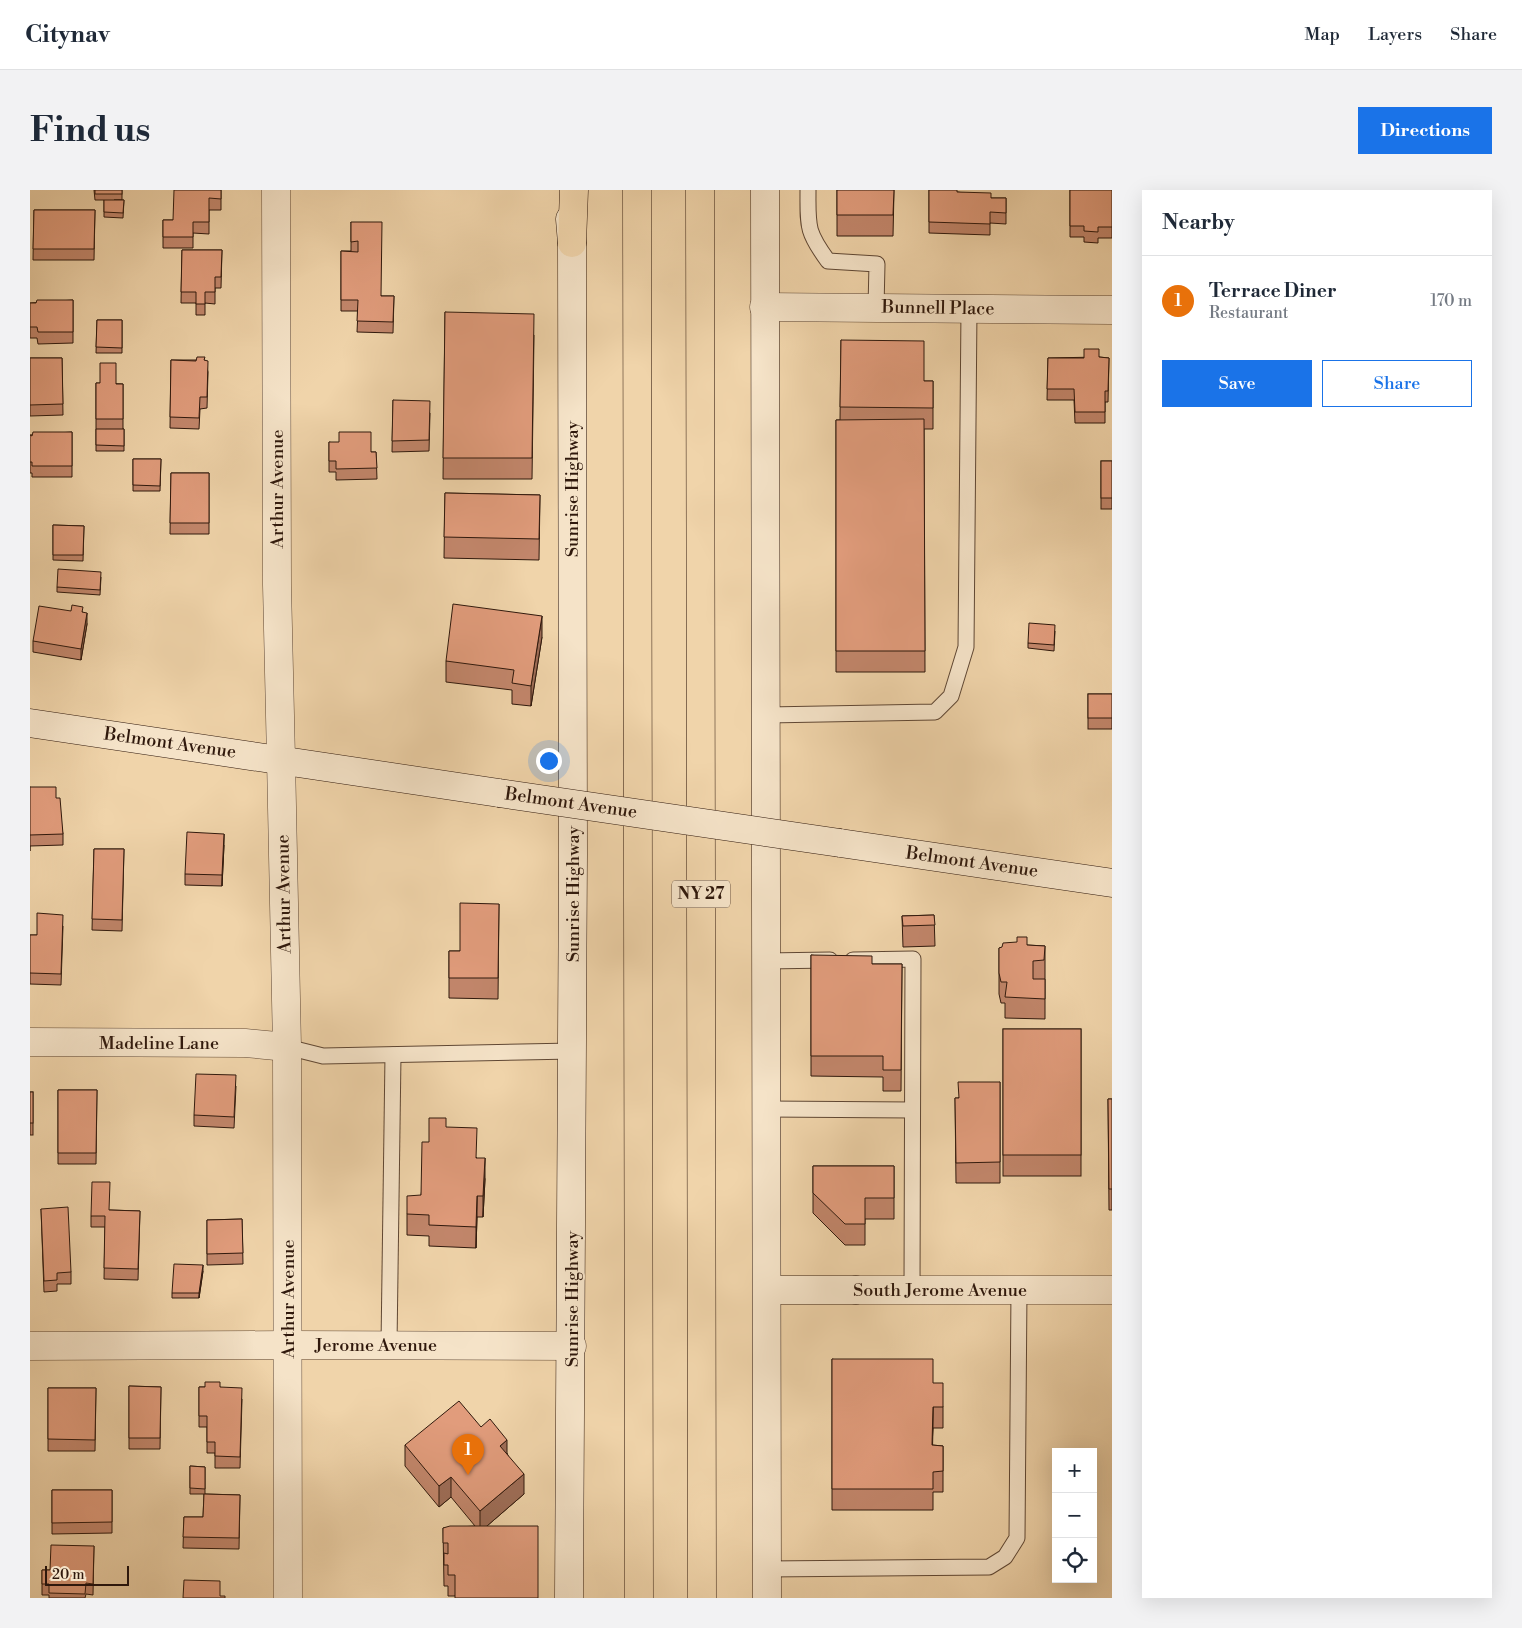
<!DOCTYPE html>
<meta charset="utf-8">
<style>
:root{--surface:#fff;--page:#f2f2f3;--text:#1f2937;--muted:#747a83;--line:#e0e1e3;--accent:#1a73e8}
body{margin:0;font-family:"Libre Bodoni",serif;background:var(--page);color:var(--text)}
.controls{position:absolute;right:15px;bottom:15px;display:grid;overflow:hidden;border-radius:0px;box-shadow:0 5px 20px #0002}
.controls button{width:45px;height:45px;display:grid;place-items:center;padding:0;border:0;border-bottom:1px solid var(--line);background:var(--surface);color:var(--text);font:25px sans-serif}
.scale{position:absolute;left:15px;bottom:12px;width:84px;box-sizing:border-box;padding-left:5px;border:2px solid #2f180c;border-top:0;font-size:14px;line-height:18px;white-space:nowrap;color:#2f180c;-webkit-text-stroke:4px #f5e3c8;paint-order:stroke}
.you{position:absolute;left:518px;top:570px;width:18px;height:18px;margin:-12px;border:4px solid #fff;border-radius:50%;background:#1a73e8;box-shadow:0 0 0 8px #1a73e833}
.badge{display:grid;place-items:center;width:32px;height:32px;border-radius:50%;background:var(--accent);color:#fff;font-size:16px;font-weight:700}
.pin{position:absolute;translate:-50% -41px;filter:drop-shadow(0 1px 2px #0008)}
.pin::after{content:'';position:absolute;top:26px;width:18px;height:15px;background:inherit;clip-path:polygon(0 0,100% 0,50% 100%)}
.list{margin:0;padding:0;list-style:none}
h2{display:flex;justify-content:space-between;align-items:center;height:65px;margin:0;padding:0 20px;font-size:21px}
h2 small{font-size:16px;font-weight:400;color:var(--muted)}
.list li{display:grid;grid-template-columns:32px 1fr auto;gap:15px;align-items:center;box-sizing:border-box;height:90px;padding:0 20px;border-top:1px solid var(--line)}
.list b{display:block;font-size:19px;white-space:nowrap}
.list p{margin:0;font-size:16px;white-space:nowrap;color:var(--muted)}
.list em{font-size:16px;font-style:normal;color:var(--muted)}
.actions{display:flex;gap:10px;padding:15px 20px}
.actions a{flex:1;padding:11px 0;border:1px solid var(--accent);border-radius:0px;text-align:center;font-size:18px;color:var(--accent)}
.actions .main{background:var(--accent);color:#fff}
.icon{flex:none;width:28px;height:28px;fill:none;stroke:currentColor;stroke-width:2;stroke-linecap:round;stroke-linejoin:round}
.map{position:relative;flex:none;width:1082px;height:1408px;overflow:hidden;border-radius:0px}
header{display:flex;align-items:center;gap:30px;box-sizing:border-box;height:70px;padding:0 25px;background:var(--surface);border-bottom:1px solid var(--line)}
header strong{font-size:24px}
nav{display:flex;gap:28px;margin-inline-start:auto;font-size:18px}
.intro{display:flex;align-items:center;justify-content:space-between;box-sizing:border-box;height:120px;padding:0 30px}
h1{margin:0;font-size:35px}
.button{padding:12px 22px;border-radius:0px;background:var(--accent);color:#fff;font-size:18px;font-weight:700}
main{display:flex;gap:30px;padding:0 30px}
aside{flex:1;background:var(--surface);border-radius:0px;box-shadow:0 5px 20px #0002}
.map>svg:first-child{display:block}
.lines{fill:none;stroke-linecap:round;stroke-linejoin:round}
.service-casing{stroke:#5f4734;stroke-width:17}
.minor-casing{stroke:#5f4734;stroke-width:29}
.tertiary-casing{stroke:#5f4734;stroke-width:29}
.secondary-casing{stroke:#2f180c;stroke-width:29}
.motorway-casing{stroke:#2f180c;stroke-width:29}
.service{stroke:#f5e3c8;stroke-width:15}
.minor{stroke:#f5e3c8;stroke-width:28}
.tertiary{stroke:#f5e3c8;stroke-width:28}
.secondary{stroke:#f5e3c8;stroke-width:28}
.motorway{stroke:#f0d4aa;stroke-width:28}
.secondary-bridge-casing{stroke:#2f180c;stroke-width:29;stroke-linecap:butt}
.secondary-bridge{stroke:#f5e3c8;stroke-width:28}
.wall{fill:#c2866b;stroke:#2f180c}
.shaded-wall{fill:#9e6d57;stroke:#2f180c}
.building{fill:#e19c7c;stroke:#2f180c}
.labels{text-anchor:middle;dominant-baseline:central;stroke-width:4;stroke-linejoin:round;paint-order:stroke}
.shield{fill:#f5e3c8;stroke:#6a5544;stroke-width:1}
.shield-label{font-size:16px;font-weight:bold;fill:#2f180c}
.street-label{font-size:18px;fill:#2f180c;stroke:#f5e3c8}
</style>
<header>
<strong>Citynav</strong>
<nav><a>Map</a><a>Layers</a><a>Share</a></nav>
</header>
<div class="intro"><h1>Find us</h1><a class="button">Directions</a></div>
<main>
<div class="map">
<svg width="1082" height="1408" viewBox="0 0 1082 1408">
<rect width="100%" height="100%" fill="#f0d4aa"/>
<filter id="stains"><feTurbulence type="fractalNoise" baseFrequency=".004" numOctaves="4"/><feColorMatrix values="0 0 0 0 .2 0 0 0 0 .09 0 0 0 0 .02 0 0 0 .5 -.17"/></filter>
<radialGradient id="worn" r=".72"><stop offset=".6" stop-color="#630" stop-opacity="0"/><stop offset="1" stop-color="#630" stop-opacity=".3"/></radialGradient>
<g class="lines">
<defs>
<g id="service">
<path d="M 778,0 C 778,36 776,41 798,71 L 847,74 L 846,118"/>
<path d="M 737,525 L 905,522 L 921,506 L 936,457 L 939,119"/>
<path d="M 823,770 L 883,769 L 882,1100"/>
<path d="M 736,771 L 800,770"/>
<path d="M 257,857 L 293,866 L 543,861"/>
<path d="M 736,919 L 882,920"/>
<path d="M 359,1155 L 363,865"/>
<path d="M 737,1379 L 959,1377 L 975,1367 L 987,1348 L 989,1100"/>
</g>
<g id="minor">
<path d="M 246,0 L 247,395 L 251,569"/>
<path d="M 734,117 L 1082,120"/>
<path d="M 0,852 L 215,853 L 257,857"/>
<path d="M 0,1156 L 258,1155"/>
</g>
<g id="tertiary">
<path d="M 251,569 L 257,857 L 258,1408"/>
<path d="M 826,1100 L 1082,1100"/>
<path d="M 258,1155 L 542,1156"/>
</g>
<g id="secondary">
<path d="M 735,0 L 737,1408"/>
<path d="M 0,533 L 469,603"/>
<path d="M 810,653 L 1082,693"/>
<path d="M 738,1100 L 826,1100"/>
<path d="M 539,1408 L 543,664 L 542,53 L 540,29"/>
</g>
<g id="motorway">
<path d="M 607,0 L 609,1408"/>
<path d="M 670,0 L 672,1408"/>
<path d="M 542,53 L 544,0"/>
</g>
</defs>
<use href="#service" class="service-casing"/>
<use href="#minor" class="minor-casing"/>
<use href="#tertiary" class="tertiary-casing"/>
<use href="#secondary" class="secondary-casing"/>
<use href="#motorway" class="motorway-casing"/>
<use href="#service" class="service"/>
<use href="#minor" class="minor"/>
<use href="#tertiary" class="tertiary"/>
<use href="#secondary" class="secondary"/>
<use href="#motorway" class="motorway"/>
<defs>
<path id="secondary-bridge" d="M 469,603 L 810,653"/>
</defs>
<use href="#secondary-bridge" class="secondary-bridge-casing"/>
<use href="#secondary-bridge" class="secondary-bridge"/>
</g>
<g class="wall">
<path d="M 64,0 L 92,0 L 92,10 L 84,10 L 94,10 L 93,28 L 74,27 L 74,10 L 65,10 Z"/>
<path d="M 191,0 L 191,20 L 179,20 L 179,44 L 163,43 L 163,58 L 133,58 L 133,30 L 143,30 Z"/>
<path d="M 807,0 L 864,0 L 863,46 L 807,46 Z"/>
<path d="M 899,0 L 928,2 L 961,8 L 976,8 L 976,34 L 960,33 L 960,45 L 899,43 Z"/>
<path d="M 1040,0 L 1082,0 L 1082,48 L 1068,48 L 1068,53 L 1054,52 L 1054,47 L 1040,47 Z"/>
<path d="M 4,20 L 65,20 L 64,70 L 3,70 Z"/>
<path d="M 321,32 L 351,106 L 364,106 L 363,143 L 327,142 L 328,121 L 311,121 L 311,61 L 321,61 Z"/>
<path d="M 152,60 L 192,60 L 191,98 L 185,98 L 185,114 L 175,113 L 175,125 L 166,125 L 166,113 L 151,113 Z"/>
<path d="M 43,110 L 43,153 L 8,154 L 7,148 L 0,148 L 0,113 Z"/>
<path d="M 415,122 L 504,145 L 502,289 L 413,289 Z"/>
<path d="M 67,130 L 92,130 L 92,163 L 66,163 Z"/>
<path d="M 811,150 L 894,191 L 903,191 L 903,239 L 894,239 L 895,482 L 806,482 L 806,230 L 810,230 Z"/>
<path d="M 1069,167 L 1079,168 L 1078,212 L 1075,212 L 1075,233 L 1045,233 L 1044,210 L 1017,210 L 1018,168 Z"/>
<path d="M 0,168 L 32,168 L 33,225 L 0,226 Z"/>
<path d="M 141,170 L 175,170 L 178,182 L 177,218 L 170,219 L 169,239 L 140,238 Z"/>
<path d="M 66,193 L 93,194 L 93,239 L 94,239 L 94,261 L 66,261 Z"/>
<path d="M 363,210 L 400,223 L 399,261 L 362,262 Z"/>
<path d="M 42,242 L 42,287 L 2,287 L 2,283 L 0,283 L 0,245 Z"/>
<path d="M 299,252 L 341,262 L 346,262 L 347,289 L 306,290 L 306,282 L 299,282 Z"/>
<path d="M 103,269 L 131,269 L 130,301 L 103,301 Z"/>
<rect x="1071" y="271" width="11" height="48"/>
<path d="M 141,283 L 179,283 L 179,344 L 140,344 Z"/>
<path d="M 415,303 L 510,305 L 509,370 L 414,368 Z"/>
<path d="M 23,335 L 54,336 L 53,371 L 23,370 Z"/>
<path d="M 71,387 L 70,405 L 27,402 L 27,397 Z"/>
<path d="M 41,421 L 53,422 L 57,434 L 51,470 L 3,462 L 3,451 Z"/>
<path d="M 1025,441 L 1024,461 L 998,458 L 998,453 Z"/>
<path d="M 512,447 L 501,516 L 482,514 L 482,500 L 416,492 L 416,471 Z"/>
<rect x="1058" y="504" width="24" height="35"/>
<path d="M 0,597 L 26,608 L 33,644 L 33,655 L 0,656 L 0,661 Z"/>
<path d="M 194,655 L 192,696 L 155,695 L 155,684 Z"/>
<path d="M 64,659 L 94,659 L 92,741 L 62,740 Z"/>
<path d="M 469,714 L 468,809 L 419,808 L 419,761 L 430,761 Z"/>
<path d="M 904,725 L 905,756 L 873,757 L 872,726 Z"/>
<path d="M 33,736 L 31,795 L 0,794 L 0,745 L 7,745 Z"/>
<path d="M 997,755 L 1015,756 L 1015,829 L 975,828 L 975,813 L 971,813 L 969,804 L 969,758 Z"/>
<path d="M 781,765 L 842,774 L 872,774 L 871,901 L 853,901 L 853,887 L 781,886 Z"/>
<rect x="973" y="839" width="78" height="147"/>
<path d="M 970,892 L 970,993 L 926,993 L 925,908 L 928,908 Z"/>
<path d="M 206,896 L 204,938 L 164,936 L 164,925 Z"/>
<path d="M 28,900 L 67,900 L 66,974 L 28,974 Z"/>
<rect x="0" y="902" width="3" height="43"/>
<path d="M 1078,909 L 1082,909 L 1082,1020 L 1079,1020 Z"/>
<path d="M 416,937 L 447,968 L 455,989 L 453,1027 L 447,1027 L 446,1058 L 399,1056 L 399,1046 L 377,1045 L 377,1024 L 391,1005 L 399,952 Z"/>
<path d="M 783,976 L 864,976 L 864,1029 L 835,1029 L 835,1055 L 815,1055 L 783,1023 Z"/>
<path d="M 11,1019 L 41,1082 L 41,1094 L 27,1094 L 27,1101 L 14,1102 Z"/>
<path d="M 80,1020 L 110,1021 L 108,1090 L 74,1089 L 75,1037 L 61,1037 L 61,1026 Z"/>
<path d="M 212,1029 L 213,1074 L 177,1075 L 177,1030 Z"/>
<path d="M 173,1081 L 169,1108 L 142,1108 L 142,1103 Z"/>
<path d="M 802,1169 L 903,1193 L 913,1217 L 913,1238 L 903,1238 L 902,1255 L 913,1256 L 913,1302 L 903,1302 L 903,1320 L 802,1320 Z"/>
<path d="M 99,1196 L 131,1197 L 130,1259 L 99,1259 Z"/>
<path d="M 169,1197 L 190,1197 L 212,1209 L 210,1278 L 185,1278 L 185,1263 L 177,1263 L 177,1237 L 169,1237 Z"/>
<path d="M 18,1198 L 66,1198 L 65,1261 L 18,1261 Z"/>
<path d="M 451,1237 L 477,1263 L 494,1304 L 457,1336 L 425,1406 L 418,1406 L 418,1396 L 414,1396 L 413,1338 L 445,1336 L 421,1307 L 409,1317 L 375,1276 L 375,1255 Z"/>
<path d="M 160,1276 L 175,1277 L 175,1304 L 210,1305 L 209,1359 L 153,1358 L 154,1327 L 173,1327 L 174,1304 L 160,1304 Z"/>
<path d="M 22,1300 L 82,1300 L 82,1343 L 22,1344 Z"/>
<path d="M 64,1356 L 63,1405 L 56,1404 L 55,1408 L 19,1408 L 19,1405 L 12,1405 L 12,1380 L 20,1380 Z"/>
</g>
<g class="shaded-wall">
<path d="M 57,423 L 57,434 L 51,470 L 51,459 Z"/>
<path d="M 512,426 L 512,447 L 501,516 L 501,496 Z"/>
<path d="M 194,644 L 194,655 L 192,696 L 192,685 Z"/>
<path d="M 455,968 L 455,989 L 453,1027 L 453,1006 Z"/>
<path d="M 447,1006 L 447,1027 L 446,1058 L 446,1037 Z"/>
<path d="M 173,1075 L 173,1081 L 169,1108 L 169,1103 Z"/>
<path d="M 903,1217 L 903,1238 L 902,1276 L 902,1255 Z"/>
<path d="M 477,1250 L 477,1271 L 470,1256 Z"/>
<path d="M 494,1284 L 494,1304 L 450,1342 L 450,1321 Z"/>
<path d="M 421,1287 L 421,1307 L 409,1317 L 409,1296 Z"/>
</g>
<g class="building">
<rect x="65" y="0" width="27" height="4"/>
<path d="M 144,0 L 191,0 L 191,9 L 179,8 L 179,32 L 163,32 L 163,47 L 133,47 L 133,30 L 143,30 Z"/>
<path d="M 807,0 L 864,0 L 863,25 L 807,25 Z"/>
<path d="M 899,0 L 927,0 L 927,2 L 961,3 L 961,8 L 976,8 L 976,23 L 960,22 L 960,34 L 899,32 Z"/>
<path d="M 1040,0 L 1082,0 L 1082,37 L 1068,37 L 1068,42 L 1054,41 L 1054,36 L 1040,36 Z"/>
<path d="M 74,10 L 94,10 L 93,23 L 74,22 Z"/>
<path d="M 4,20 L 65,20 L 64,59 L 3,59 Z"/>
<path d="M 321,32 L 352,32 L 351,106 L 364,106 L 363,132 L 327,131 L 328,110 L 311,110 L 311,61 L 328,62 L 328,51 L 321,52 Z"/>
<path d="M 152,60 L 192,60 L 191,87 L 185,87 L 185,102 L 175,102 L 175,114 L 166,114 L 166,102 L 151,102 Z"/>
<path d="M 7,110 L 43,110 L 43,142 L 8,142 L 7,137 L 0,137 L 0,113 L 6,113 Z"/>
<path d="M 415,122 L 504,124 L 502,268 L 413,268 Z"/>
<path d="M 67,130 L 92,130 L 92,158 L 66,157 Z"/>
<path d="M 811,150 L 894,151 L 894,191 L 903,191 L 903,218 L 810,217 Z"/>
<path d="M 1054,159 L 1069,159 L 1069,167 L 1079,168 L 1078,201 L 1075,201 L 1075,222 L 1045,222 L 1044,199 L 1017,199 L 1018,168 L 1054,168 Z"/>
<path d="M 167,167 L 175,167 L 174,170 L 178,171 L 177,207 L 170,207 L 169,228 L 140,227 L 141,170 L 166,171 Z"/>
<path d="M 0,168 L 32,168 L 33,214 L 0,215 Z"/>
<path d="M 70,173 L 86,173 L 86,194 L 93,194 L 93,229 L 66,229 L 66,193 L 70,193 Z"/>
<path d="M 363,210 L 400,211 L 399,250 L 362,251 Z"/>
<path d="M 894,229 L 895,461 L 806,461 L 806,230 Z"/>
<path d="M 66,239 L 94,239 L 94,256 L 66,255 Z"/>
<path d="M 3,242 L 42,242 L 42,276 L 2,276 L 2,272 L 0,272 L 0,245 L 2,246 Z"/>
<path d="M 309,242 L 341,242 L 341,262 L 346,262 L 347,278 L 306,279 L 306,271 L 299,271 L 299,252 L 309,252 Z"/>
<path d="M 103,269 L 131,269 L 130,296 L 103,295 Z"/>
<rect x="1071" y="271" width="11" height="37"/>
<path d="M 141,283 L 179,283 L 179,333 L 140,333 Z"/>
<path d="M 415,303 L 510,305 L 509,349 L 414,347 Z"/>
<path d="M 23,335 L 54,336 L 53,365 L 23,365 Z"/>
<path d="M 28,379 L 71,382 L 70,400 L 27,397 Z"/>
<path d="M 423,414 L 512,426 L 501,496 L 482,493 L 484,480 L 416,471 Z"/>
<path d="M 42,415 L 53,417 L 52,422 L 57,423 L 51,459 L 3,451 L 9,416 L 41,421 Z"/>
<path d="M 999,433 L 1025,435 L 1024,455 L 998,453 Z"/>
<rect x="1058" y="504" width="24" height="24"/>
<path d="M 0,597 L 26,597 L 26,608 L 30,608 L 33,644 L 0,645 Z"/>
<path d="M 157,642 L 194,644 L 192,685 L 155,684 Z"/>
<path d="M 64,659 L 94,659 L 92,730 L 62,729 Z"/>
<path d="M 430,713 L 469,714 L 468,788 L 419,788 L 419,761 L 430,761 Z"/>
<path d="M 7,723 L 33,725 L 31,784 L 0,783 L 0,745 L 7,745 Z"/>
<path d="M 904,725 L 905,735 L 873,736 L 872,726 Z"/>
<path d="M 987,747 L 997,747 L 997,755 L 1015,756 L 1014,770 L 1003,771 L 1003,789 L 1015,789 L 1015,809 L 975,807 L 977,792 L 971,792 L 969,783 L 969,758 L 972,757 L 973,753 L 987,752 Z"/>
<path d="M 781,765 L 842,766 L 842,774 L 872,774 L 871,880 L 853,880 L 853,866 L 781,866 Z"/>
<rect x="973" y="839" width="78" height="126"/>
<path d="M 166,884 L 206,885 L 204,927 L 164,925 Z"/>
<path d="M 928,892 L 970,892 L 970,972 L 926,973 L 925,908 L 929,908 Z"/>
<path d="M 28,900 L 67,900 L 66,963 L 28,963 Z"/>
<rect x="0" y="902" width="3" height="31"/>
<path d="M 1078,909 L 1082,909 L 1082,999 L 1079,999 Z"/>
<path d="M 399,928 L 416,928 L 416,937 L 447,938 L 446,968 L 455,968 L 453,1006 L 447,1006 L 446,1037 L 399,1035 L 399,1025 L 377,1024 L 377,1006 L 391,1005 L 392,952 L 399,952 Z"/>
<path d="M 783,976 L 864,976 L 864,1008 L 835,1008 L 835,1034 L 815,1034 L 783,1003 Z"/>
<path d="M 62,992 L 80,992 L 79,1020 L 110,1021 L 108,1079 L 74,1078 L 75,1026 L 61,1026 Z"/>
<path d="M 38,1017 L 41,1082 L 27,1083 L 27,1090 L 14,1091 L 11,1019 Z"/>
<path d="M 212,1029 L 213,1063 L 177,1064 L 177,1030 Z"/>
<path d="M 144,1074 L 173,1075 L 169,1103 L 142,1103 Z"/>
<path d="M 802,1169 L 903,1169 L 903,1193 L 913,1193 L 913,1217 L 903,1217 L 902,1255 L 913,1256 L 913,1281 L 903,1282 L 903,1299 L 802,1299 Z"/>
<path d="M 175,1192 L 190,1192 L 190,1197 L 212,1198 L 210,1267 L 185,1266 L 185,1252 L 177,1252 L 177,1226 L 169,1226 L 169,1197 L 175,1197 Z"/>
<path d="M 99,1196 L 131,1197 L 130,1248 L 99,1248 Z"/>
<path d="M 18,1198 L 66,1198 L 65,1250 L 18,1249 Z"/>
<path d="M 429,1211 L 451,1237 L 460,1229 L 477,1250 L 470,1256 L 494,1284 L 450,1321 L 421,1287 L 409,1296 L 375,1255 Z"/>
<path d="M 160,1276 L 175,1277 L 175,1299 L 160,1298 Z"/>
<path d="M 22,1300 L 82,1300 L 82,1332 L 22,1333 Z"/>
<path d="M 174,1304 L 210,1305 L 209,1348 L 153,1347 L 154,1327 L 173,1327 Z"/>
<path d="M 420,1336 L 508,1336 L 508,1408 L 425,1408 L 425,1385 L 418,1385 L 418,1375 L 414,1375 L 414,1363 L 418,1364 L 418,1353 L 413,1353 L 413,1338 Z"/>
<path d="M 21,1355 L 64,1356 L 63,1394 L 56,1393 L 55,1404 L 19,1403 L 19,1394 L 12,1394 L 12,1380 L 20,1380 Z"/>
<path d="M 154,1390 L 190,1391 L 190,1406 L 195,1406 L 195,1408 L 153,1408 Z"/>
</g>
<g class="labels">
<rect class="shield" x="642" y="690.5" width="58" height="27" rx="4"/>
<g class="shield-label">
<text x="671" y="704">NY 27</text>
</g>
<g class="street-label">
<text transform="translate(908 118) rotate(1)">Bunnell Place</text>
<text transform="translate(247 299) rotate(-90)">Arthur Avenue</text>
<text transform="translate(542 299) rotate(-90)">Sunrise Highway</text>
<text transform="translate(140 553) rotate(8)">Belmont Avenue</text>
<text transform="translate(541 613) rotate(8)">Belmont Avenue</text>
<text transform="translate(942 672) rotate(8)">Belmont Avenue</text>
<text transform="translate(254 704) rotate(-91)">Arthur Avenue</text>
<text transform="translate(543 704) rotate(-90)">Sunrise Highway</text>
<text x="129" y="853">Madeline Lane</text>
<text x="910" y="1100">South Jerome Avenue</text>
<text transform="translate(258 1109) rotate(-90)">Arthur Avenue</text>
<text transform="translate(542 1109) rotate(-90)">Sunrise Highway</text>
<text x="346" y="1155">Jerome Avenue</text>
</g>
</g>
<rect width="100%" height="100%" filter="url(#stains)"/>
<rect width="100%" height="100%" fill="url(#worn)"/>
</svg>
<div class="controls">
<button>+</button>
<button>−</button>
<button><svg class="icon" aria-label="locate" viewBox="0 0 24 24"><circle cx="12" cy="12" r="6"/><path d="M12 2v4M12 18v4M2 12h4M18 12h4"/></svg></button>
</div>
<div class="scale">20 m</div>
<div class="you"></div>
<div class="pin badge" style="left:438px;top:1285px;background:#e8710a">1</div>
</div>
<aside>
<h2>Nearby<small></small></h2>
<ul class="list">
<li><span class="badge" style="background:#e8710a">1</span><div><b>Terrace Diner</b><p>Restaurant</p></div><em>170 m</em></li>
</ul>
<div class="actions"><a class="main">Save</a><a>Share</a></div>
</aside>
</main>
